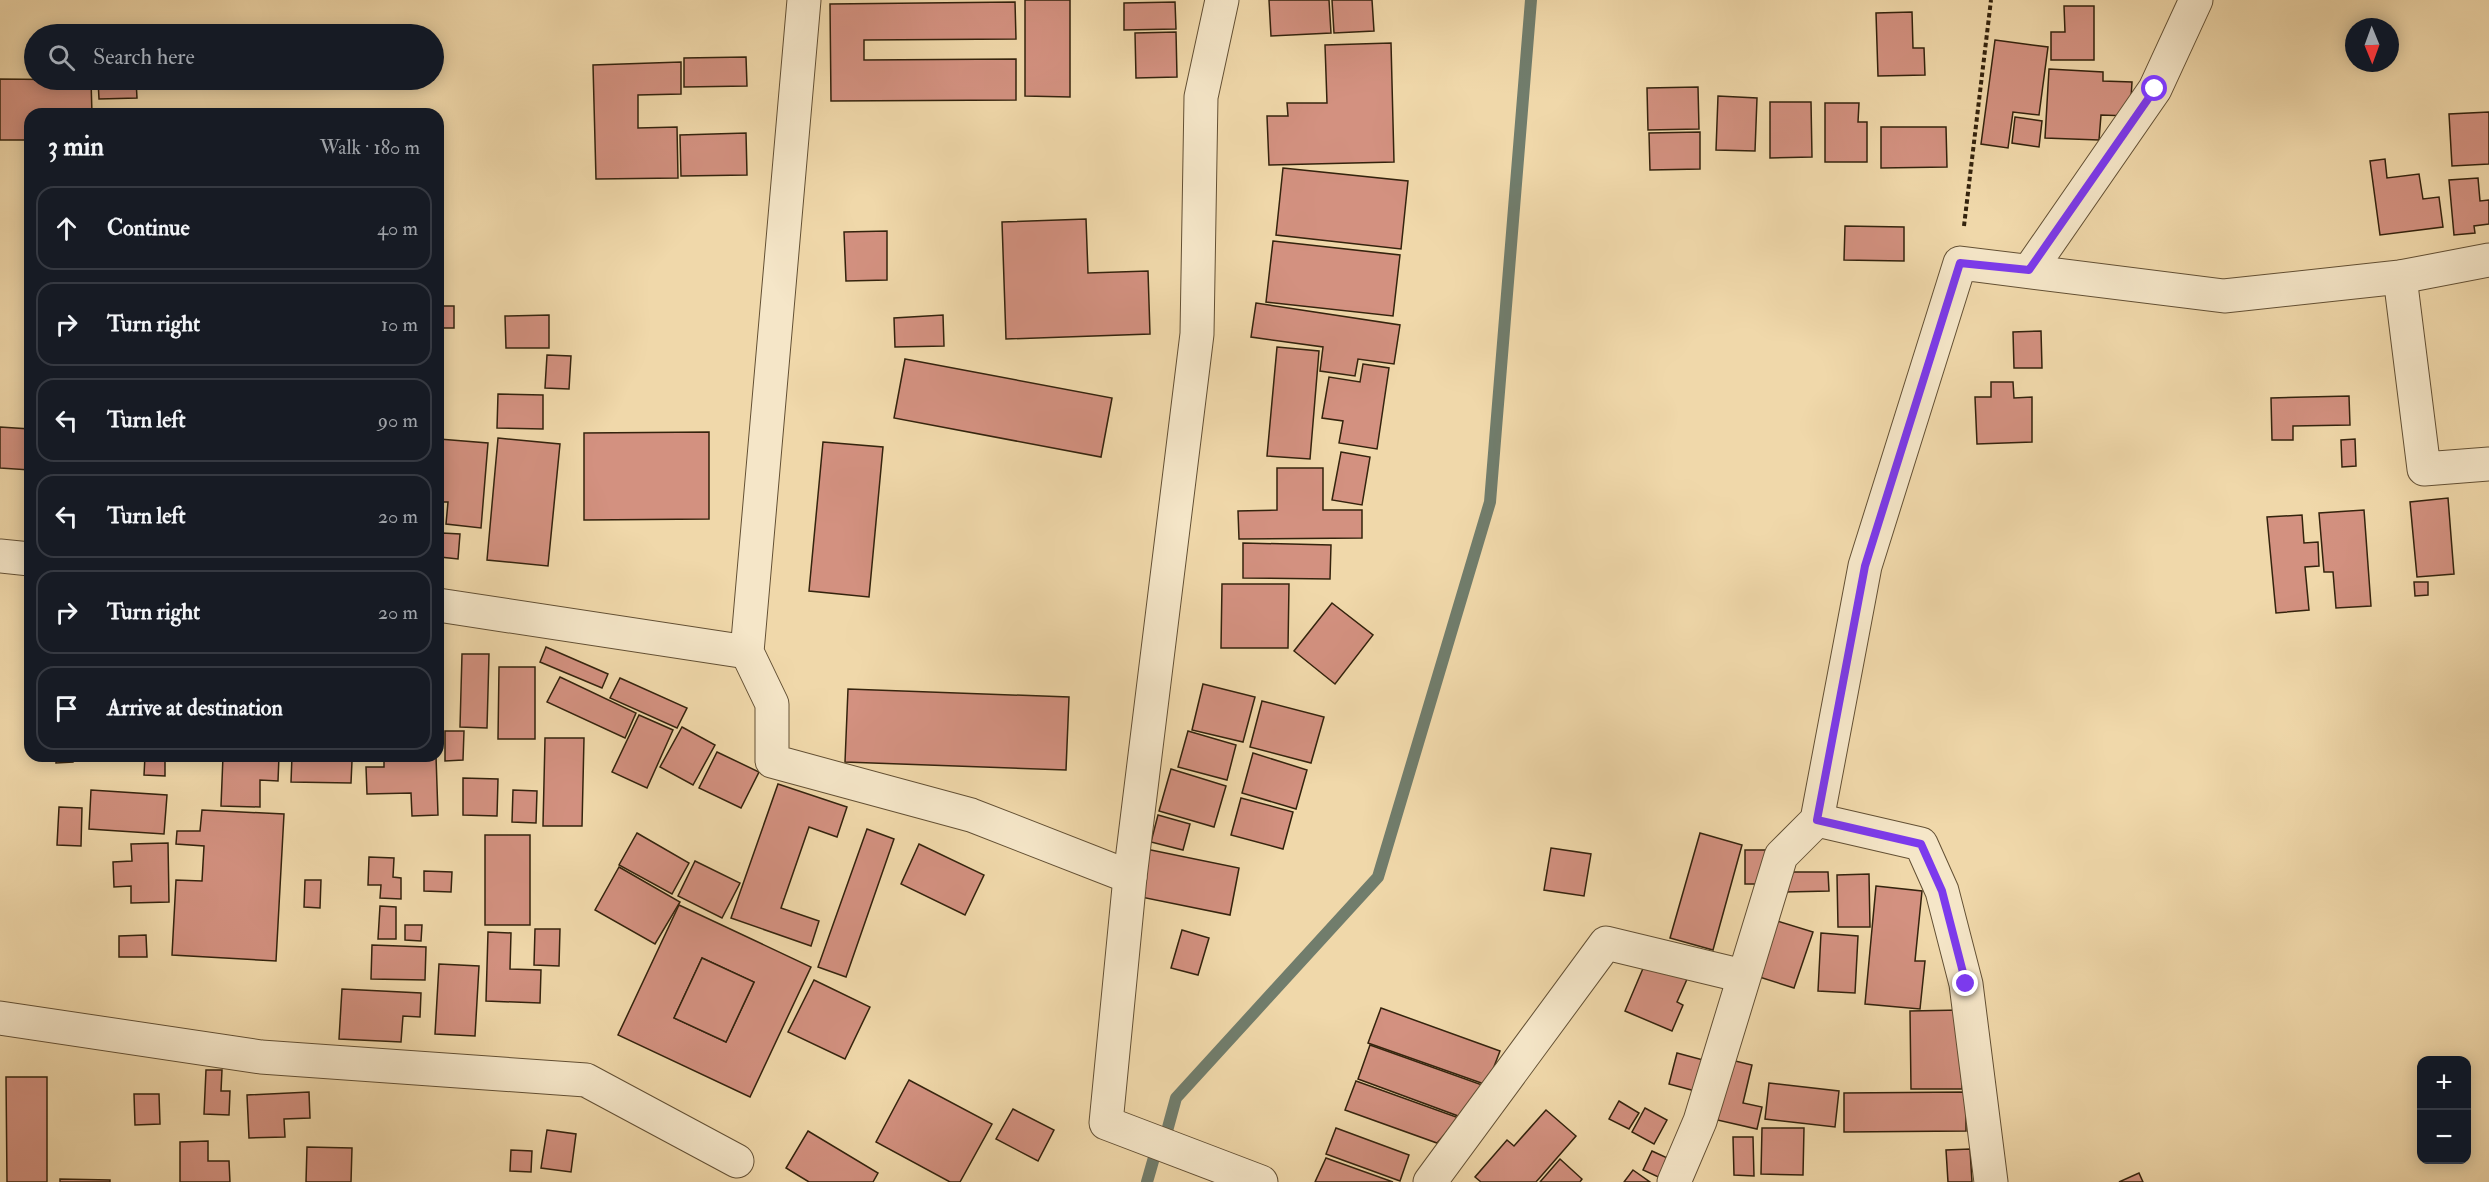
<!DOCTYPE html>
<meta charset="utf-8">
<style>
:root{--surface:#171b24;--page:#242831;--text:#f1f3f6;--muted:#9ea1a6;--line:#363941}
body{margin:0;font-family:"IM FELL Double Pica",serif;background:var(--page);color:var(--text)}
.controls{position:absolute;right:18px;bottom:18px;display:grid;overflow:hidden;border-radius:12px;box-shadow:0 3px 15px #0003}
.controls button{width:54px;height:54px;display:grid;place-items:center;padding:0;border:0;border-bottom:2px solid var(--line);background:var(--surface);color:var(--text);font:30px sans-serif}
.compass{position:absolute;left:2345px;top:18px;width:54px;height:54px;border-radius:50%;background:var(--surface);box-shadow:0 3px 15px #0003;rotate:179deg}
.stop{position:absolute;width:18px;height:18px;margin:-14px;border:4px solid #7c3aed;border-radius:50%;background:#fff}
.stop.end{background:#7c3aed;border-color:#fff;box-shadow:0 2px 6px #0008}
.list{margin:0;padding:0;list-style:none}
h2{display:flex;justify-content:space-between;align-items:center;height:78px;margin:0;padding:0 24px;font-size:26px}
h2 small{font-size:20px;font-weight:400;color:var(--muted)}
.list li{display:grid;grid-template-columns:39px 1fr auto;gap:18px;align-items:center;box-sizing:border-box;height:84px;margin:0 12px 12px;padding:0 12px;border:2px solid var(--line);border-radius:18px}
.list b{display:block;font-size:22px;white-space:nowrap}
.list em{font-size:20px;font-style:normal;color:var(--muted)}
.icon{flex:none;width:33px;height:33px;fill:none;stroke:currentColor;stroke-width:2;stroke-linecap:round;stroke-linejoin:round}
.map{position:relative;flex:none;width:2489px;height:1182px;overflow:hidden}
.search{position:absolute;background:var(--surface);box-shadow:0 3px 15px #0003;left:24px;top:24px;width:420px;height:66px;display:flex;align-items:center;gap:15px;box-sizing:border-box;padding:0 21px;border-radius:33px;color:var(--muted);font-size:22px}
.panel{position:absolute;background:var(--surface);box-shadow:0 3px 15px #0003;left:24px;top:108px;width:420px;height:654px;border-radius:18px}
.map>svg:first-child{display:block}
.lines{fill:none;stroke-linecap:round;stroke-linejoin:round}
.stream{stroke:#717d6c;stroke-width:12}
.building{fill:#d39180;stroke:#34230d;stroke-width:1.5;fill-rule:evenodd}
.street-casing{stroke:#635034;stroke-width:35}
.path{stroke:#34230d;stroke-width:4;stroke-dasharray:4.5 3;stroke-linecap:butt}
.street{stroke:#f5e6c8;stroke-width:33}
.route{stroke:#7c3aed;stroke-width:8}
</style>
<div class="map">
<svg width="2489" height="1182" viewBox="0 0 2489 1182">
<rect width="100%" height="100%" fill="#f0d8aa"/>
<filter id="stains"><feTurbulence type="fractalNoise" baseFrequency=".00333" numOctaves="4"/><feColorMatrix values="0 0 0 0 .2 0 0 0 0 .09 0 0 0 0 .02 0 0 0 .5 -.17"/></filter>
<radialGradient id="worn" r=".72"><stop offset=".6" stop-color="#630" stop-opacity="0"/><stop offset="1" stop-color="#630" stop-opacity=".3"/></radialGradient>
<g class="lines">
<g class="stream">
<path d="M 1167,1131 L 1176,1098 L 1378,877 L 1490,502 L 1531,0"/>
<path d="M 1147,1182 L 1155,1154"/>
</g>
</g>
<g class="building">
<path d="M 1025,0 L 1070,0 L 1070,97 L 1025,96 Z"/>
<path d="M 1269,0 L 1329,0 L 1331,33 L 1271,36 Z"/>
<path d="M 1332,0 L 1372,0 L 1374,31 L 1334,33 Z"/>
<path d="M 1015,2 L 1016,39 L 864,40 L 864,60 L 1016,59 L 1016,100 L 831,101 L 830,4 Z"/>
<path d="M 1175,2 L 1176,29 L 1124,30 L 1124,3 Z"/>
<path d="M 2064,6 L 2094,6 L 2094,60 L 2051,60 L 2051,32 L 2065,32 Z"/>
<path d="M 1912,12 L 1913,48 L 1924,48 L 1925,75 L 1878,76 L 1876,13 Z"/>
<path d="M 1176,32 L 1177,77 L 1136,78 L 1135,33 Z"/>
<path d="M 1995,40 L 2048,47 L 2039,115 L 2013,112 L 2008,148 L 1981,144 Z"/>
<path d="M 1391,43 L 1394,162 L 1269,165 L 1267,116 L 1288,116 L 1287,103 L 1327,103 L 1325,45 Z"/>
<path d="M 746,57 L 747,86 L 684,87 L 684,58 Z"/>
<path d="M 681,62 L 681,94 L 638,95 L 638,128 L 677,127 L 678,178 L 596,179 L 593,65 Z"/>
<path d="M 2049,69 L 2103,72 L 2103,81 L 2132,82 L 2130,116 L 2101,115 L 2099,140 L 2045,138 Z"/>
<path d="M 0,79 L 91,80 L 92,114 L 30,114 L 30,140 L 0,140 Z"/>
<path d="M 98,80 L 136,80 L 137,98 L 99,99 Z"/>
<path d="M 1698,87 L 1699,129 L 1648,130 L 1647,88 Z"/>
<path d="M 1718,96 L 1757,98 L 1755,151 L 1716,150 Z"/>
<path d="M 1770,102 L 1811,102 L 1812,157 L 1770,158 Z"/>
<path d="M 1825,103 L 1859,103 L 1858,122 L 1867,122 L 1867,162 L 1825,162 Z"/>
<path d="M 2489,112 L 2489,164 L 2452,166 L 2449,114 Z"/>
<path d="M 2015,117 L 2042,121 L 2039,147 L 2012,143 Z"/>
<path d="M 1881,127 L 1946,127 L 1947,167 L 1881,168 Z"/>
<path d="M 1700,132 L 1700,169 L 1650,170 L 1649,133 Z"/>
<path d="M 746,133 L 747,175 L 681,176 L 680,135 Z"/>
<path d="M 2385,159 L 2387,178 L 2419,174 L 2423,199 L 2439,197 L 2443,227 L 2380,235 L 2370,161 Z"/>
<path d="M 1283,168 L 1408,181 L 1401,249 L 1276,235 Z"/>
<path d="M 2478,178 L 2480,201 L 2489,200 L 2489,224 L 2474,226 L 2475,233 L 2454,235 L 2449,180 Z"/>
<path d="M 1086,219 L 1088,273 L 1148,271 L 1150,334 L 1006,339 L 1002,222 Z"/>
<path d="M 1845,226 L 1904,227 L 1904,261 L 1844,260 Z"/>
<path d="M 887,231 L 887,280 L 846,281 L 844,232 Z"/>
<path d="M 1273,241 L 1400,255 L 1393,316 L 1266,302 Z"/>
<path d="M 1256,303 L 1400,325 L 1394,364 L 1358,359 L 1355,376 L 1320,371 L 1323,347 L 1251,337 Z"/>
<rect x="438" y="306" width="16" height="22"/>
<path d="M 549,315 L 549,348 L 506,348 L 505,316 Z"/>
<path d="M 943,315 L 944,346 L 895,347 L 894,318 Z"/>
<path d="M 2041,331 L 2042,368 L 2014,368 L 2013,332 Z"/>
<path d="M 1277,347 L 1319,351 L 1310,459 L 1267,456 Z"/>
<path d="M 547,355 L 571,356 L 569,389 L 545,388 Z"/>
<path d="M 905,359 L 1112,398 L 1101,457 L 894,418 Z"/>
<path d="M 1363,364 L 1389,368 L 1377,449 L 1339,443 L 1343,421 L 1322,418 L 1329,377 L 1360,382 Z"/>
<path d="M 1991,382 L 2013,382 L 2014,398 L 2032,397 L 2032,442 L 1977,444 L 1975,397 L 1991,397 Z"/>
<path d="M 498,394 L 543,395 L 543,429 L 497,428 Z"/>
<path d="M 2349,396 L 2350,425 L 2293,426 L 2293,440 L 2272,440 L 2271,398 Z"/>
<path d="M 0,427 L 30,429 L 30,470 L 0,468 Z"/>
<path d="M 709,432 L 709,519 L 584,520 L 584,433 Z"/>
<path d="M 498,438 L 560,444 L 548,566 L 487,560 Z"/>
<path d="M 439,439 L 488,443 L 481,528 L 446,524 L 448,502 L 438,502 Z"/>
<path d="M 2355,439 L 2356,466 L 2342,467 L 2341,440 Z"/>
<path d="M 823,442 L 883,447 L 869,597 L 809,591 Z"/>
<path d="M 1341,452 L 1370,457 L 1362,505 L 1332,500 Z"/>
<path d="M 1277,468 L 1323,468 L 1323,510 L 1362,510 L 1362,538 L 1239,539 L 1238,511 L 1277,510 Z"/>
<path d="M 2448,498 L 2454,574 L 2417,577 L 2410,502 Z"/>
<path d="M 2364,510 L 2371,606 L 2336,608 L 2333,572 L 2324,572 L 2319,513 Z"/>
<path d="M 2302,515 L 2304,543 L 2318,542 L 2319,566 L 2305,567 L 2309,610 L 2276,613 L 2267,517 Z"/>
<path d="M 442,533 L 460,534 L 458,559 L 440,557 Z"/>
<path d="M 1243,543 L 1331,545 L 1330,579 L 1243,578 Z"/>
<path d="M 2414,582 L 2428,582 L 2428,595 L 2415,596 Z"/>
<path d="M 1222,584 L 1289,584 L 1288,648 L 1221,648 Z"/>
<path d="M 1332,603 L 1373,635 L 1335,684 L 1294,651 Z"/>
<path d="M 546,647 L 608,674 L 602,688 L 540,662 Z"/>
<path d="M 462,654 L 489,654 L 487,728 L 460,727 Z"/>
<path d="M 499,667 L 535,667 L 535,739 L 498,739 Z"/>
<path d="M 560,677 L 636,713 L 625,738 L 547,702 Z"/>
<path d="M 620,678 L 687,708 L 677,728 L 610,698 Z"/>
<path d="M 1203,684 L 1255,697 L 1243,742 L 1192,730 Z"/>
<path d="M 848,689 L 1069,697 L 1066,770 L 845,762 Z"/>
<path d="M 1262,701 L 1324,717 L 1311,763 L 1250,747 Z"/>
<path d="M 639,715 L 673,730 L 647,788 L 612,772 Z"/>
<path d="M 682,727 L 715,745 L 693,785 L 660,767 Z"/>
<path d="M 445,731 L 464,731 L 463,760 L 445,761 Z"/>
<path d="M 1188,731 L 1236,745 L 1227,780 L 1178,767 Z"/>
<path d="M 545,738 L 584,738 L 582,826 L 543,826 Z"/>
<path d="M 717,752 L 759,772 L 741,808 L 699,788 Z"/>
<path d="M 1253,753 L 1307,770 L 1296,809 L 1242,793 Z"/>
<path d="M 56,756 L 73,756 L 73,762 L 56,763 Z"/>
<path d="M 145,756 L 165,756 L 165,776 L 144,775 Z"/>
<path d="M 223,756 L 279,756 L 278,781 L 260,780 L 260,807 L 221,806 Z"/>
<path d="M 292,756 L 366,756 L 366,761 L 352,761 L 351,783 L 291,782 Z"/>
<path d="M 384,756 L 436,756 L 438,815 L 412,816 L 411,793 L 367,794 L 366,767 L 384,767 Z"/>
<path d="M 1171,769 L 1226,786 L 1214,827 L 1159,811 Z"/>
<path d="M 463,778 L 498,779 L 497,816 L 463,815 Z"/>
<path d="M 778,784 L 847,807 L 837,837 L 809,827 L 781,908 L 819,921 L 811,946 L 731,918 Z"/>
<path d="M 91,790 L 167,795 L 164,834 L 89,829 Z"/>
<path d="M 513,790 L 537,791 L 536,823 L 512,822 Z"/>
<path d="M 1241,798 L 1293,812 L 1283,849 L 1231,835 Z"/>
<path d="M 59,807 L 82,808 L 81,846 L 57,845 Z"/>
<path d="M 202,810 L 284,814 L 276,961 L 172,955 L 176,880 L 202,881 L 204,846 L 176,844 L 177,831 L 200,831 Z"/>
<path d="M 1158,815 L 1190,824 L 1183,850 L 1151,842 Z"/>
<path d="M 867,829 L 894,839 L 846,977 L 818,967 Z"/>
<path d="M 637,833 L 689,863 L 672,894 L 619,865 Z"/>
<path d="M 1700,833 L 1742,845 L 1713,950 L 1670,938 Z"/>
<rect x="485" y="835" width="45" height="90"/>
<path d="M 168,843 L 169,902 L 131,903 L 131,886 L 114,887 L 113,862 L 132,861 L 131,844 Z"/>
<path d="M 919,844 L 984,875 L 965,915 L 901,884 Z"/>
<path d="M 1551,848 L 1591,854 L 1584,896 L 1544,890 Z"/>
<path d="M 1146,849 L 1239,868 L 1230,915 L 1136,896 Z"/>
<rect x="1745" y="850" width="22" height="34"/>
<path d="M 369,857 L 394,858 L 393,877 L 401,878 L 401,899 L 380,898 L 381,885 L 368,885 Z"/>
<path d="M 695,861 L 740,883 L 722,918 L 678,896 Z"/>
<path d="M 619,867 L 680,902 L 655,944 L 595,910 Z"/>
<path d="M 424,871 L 452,872 L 451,892 L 424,891 Z"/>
<path d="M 1785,872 L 1828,872 L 1829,891 L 1785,892 Z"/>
<path d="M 1869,874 L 1870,927 L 1838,927 L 1837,875 Z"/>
<path d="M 305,880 L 321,880 L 320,908 L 304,907 Z"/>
<path d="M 1876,886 L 1922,891 L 1915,961 L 1925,961 L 1920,1009 L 1865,1004 Z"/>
<path d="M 679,905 L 811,967 L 750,1097 L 618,1035 ZM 702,958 L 754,982 L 726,1042 L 674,1018 Z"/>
<path d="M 380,906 L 396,907 L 396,939 L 378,939 Z"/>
<path d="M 1771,919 L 1813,932 L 1794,988 L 1753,975 Z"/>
<path d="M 405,925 L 422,925 L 421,941 L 405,940 Z"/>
<path d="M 535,929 L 560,929 L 559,966 L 534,965 Z"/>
<path d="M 1182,930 L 1209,938 L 1198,975 L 1171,968 Z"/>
<path d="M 488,932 L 511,933 L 510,969 L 541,970 L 540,1003 L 486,1001 Z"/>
<path d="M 1821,933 L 1858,936 L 1855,993 L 1818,991 Z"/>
<path d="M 146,935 L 147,957 L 119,957 L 119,936 Z"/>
<path d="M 372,945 L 426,947 L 425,980 L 371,979 Z"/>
<path d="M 702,958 L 754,982 L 726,1042 L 674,1018 Z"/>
<path d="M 1647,959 L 1688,977 L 1677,1002 L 1683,1005 L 1672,1031 L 1625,1011 Z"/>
<path d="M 439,964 L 479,966 L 475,1036 L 435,1034 Z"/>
<path d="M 814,980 L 870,1007 L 845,1059 L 788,1032 Z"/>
<path d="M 342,989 L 421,993 L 420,1017 L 403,1016 L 401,1042 L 339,1039 Z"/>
<path d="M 1381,1008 L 1500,1051 L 1487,1085 L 1368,1043 Z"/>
<path d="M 1961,1010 L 1962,1089 L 1911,1089 L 1910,1011 Z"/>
<path d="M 1370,1045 L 1485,1086 L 1461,1117 L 1358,1079 Z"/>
<path d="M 1677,1053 L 1707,1061 L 1699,1092 L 1669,1084 Z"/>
<path d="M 1727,1059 L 1752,1065 L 1743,1103 L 1762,1107 L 1757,1129 L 1713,1119 Z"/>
<path d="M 206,1070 L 222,1070 L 221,1091 L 230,1091 L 229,1115 L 204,1114 Z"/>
<path d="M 6,1077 L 47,1077 L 47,1182 L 7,1182 Z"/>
<path d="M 909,1080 L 992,1124 L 960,1182 L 950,1182 L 876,1142 Z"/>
<path d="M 1356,1081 L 1459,1118 L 1437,1143 L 1345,1110 Z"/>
<path d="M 1769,1083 L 1839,1091 L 1835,1127 L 1765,1119 Z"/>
<path d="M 309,1092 L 310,1118 L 284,1119 L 285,1137 L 249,1138 L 247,1095 Z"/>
<path d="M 1966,1092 L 1966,1131 L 1844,1132 L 1844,1093 Z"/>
<path d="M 134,1094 L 159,1094 L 160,1124 L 135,1125 Z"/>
<path d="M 1619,1101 L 1639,1113 L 1629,1129 L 1609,1119 Z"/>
<path d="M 1645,1108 L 1667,1120 L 1654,1144 L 1632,1132 Z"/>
<path d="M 1013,1109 L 1054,1130 L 1038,1161 L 996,1139 Z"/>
<path d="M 1546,1110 L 1576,1136 L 1536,1182 L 1481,1182 L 1475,1177 L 1507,1140 L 1514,1146 Z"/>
<path d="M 1336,1128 L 1409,1155 L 1400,1181 L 1326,1154 Z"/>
<path d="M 1762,1128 L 1804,1128 L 1803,1175 L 1761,1174 Z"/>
<path d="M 547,1130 L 576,1134 L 571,1172 L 541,1168 Z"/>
<path d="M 808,1131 L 878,1173 L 873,1182 L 809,1182 L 786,1168 Z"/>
<path d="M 1733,1137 L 1753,1137 L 1754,1176 L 1734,1175 Z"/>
<path d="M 208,1141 L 208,1161 L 229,1161 L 230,1182 L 180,1182 L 180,1142 Z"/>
<path d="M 307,1147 L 352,1148 L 351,1182 L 306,1182 Z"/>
<path d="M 1970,1149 L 1972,1182 L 1948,1182 L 1946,1150 Z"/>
<path d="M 511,1150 L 532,1151 L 531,1172 L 510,1171 Z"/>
<path d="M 1652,1151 L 1674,1161 L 1665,1180 L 1643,1170 Z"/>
<path d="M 1326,1158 L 1393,1182 L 1315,1182 Z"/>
<path d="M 1560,1159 L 1582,1179 L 1580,1182 L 1540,1182 Z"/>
<path d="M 1633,1170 L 1650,1182 L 1624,1182 Z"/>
<path d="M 2139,1173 L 2143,1182 L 2119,1182 Z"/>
<path d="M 60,1179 L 110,1180 L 110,1182 L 60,1182 Z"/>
</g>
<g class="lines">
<defs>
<g id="street">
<path d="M 804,0 L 747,652 L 772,704 L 772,761 L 971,815 L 1130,877 L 1106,1123 L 1261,1182"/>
<path d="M 2029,271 L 2155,89 L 2196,0"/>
<path d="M 2400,277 L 2424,469 L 2489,464"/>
<path d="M 0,556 L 30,559"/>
<path d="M 438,605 L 747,652"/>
<path d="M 1817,820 L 1921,844 L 1942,891 L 1966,984 L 1991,1182"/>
<path d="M 1130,877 L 1197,334 L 1201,97 L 1222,0"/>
<path d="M 0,1018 L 261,1057 L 586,1080 L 737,1161"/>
<path d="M 1430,1182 L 1606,943 L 1743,976"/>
<path d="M 1674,1182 L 1700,1121 L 1781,856 L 1817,820 L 1865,566 L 1960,263 L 2224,296 L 2400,277 L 2489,260"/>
</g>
</defs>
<use href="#street" class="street-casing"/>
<path class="path" d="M 1964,226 L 1991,0"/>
<use href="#street" class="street"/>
</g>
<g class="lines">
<path class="route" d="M 1966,984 L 1942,891 L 1921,844 L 1817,820 L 1865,566 L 1960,263 L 2029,270 L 2155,89"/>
</g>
<rect width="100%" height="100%" filter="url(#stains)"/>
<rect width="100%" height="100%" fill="url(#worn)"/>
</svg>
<div class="controls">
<button>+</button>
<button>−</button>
</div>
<svg class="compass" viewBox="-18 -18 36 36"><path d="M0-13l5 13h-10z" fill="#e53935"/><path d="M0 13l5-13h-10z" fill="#9ea1a6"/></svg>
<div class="stop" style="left:2155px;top:89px"></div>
<div class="stop end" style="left:1966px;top:984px"></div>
<div class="search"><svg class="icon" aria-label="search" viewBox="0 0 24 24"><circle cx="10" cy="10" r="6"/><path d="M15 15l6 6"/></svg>Search here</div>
<section class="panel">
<h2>3 min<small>Walk · 180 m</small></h2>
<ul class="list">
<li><svg class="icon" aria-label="ahead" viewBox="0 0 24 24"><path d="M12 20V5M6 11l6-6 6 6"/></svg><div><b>Continue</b></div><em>40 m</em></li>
<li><svg class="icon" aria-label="right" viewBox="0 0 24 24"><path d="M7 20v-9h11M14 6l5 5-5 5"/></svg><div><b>Turn right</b></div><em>10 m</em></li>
<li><svg class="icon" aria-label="left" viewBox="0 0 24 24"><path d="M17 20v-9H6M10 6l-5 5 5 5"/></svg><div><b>Turn left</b></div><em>90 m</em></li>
<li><svg class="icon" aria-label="left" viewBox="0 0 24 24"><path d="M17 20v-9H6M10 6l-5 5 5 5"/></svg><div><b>Turn left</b></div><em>20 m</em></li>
<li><svg class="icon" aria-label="right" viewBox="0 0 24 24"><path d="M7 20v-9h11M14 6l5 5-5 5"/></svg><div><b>Turn right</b></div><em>20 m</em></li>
<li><svg class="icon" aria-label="arrive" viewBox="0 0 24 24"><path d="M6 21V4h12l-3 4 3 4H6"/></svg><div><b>Arrive at destination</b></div></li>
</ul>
</section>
</div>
